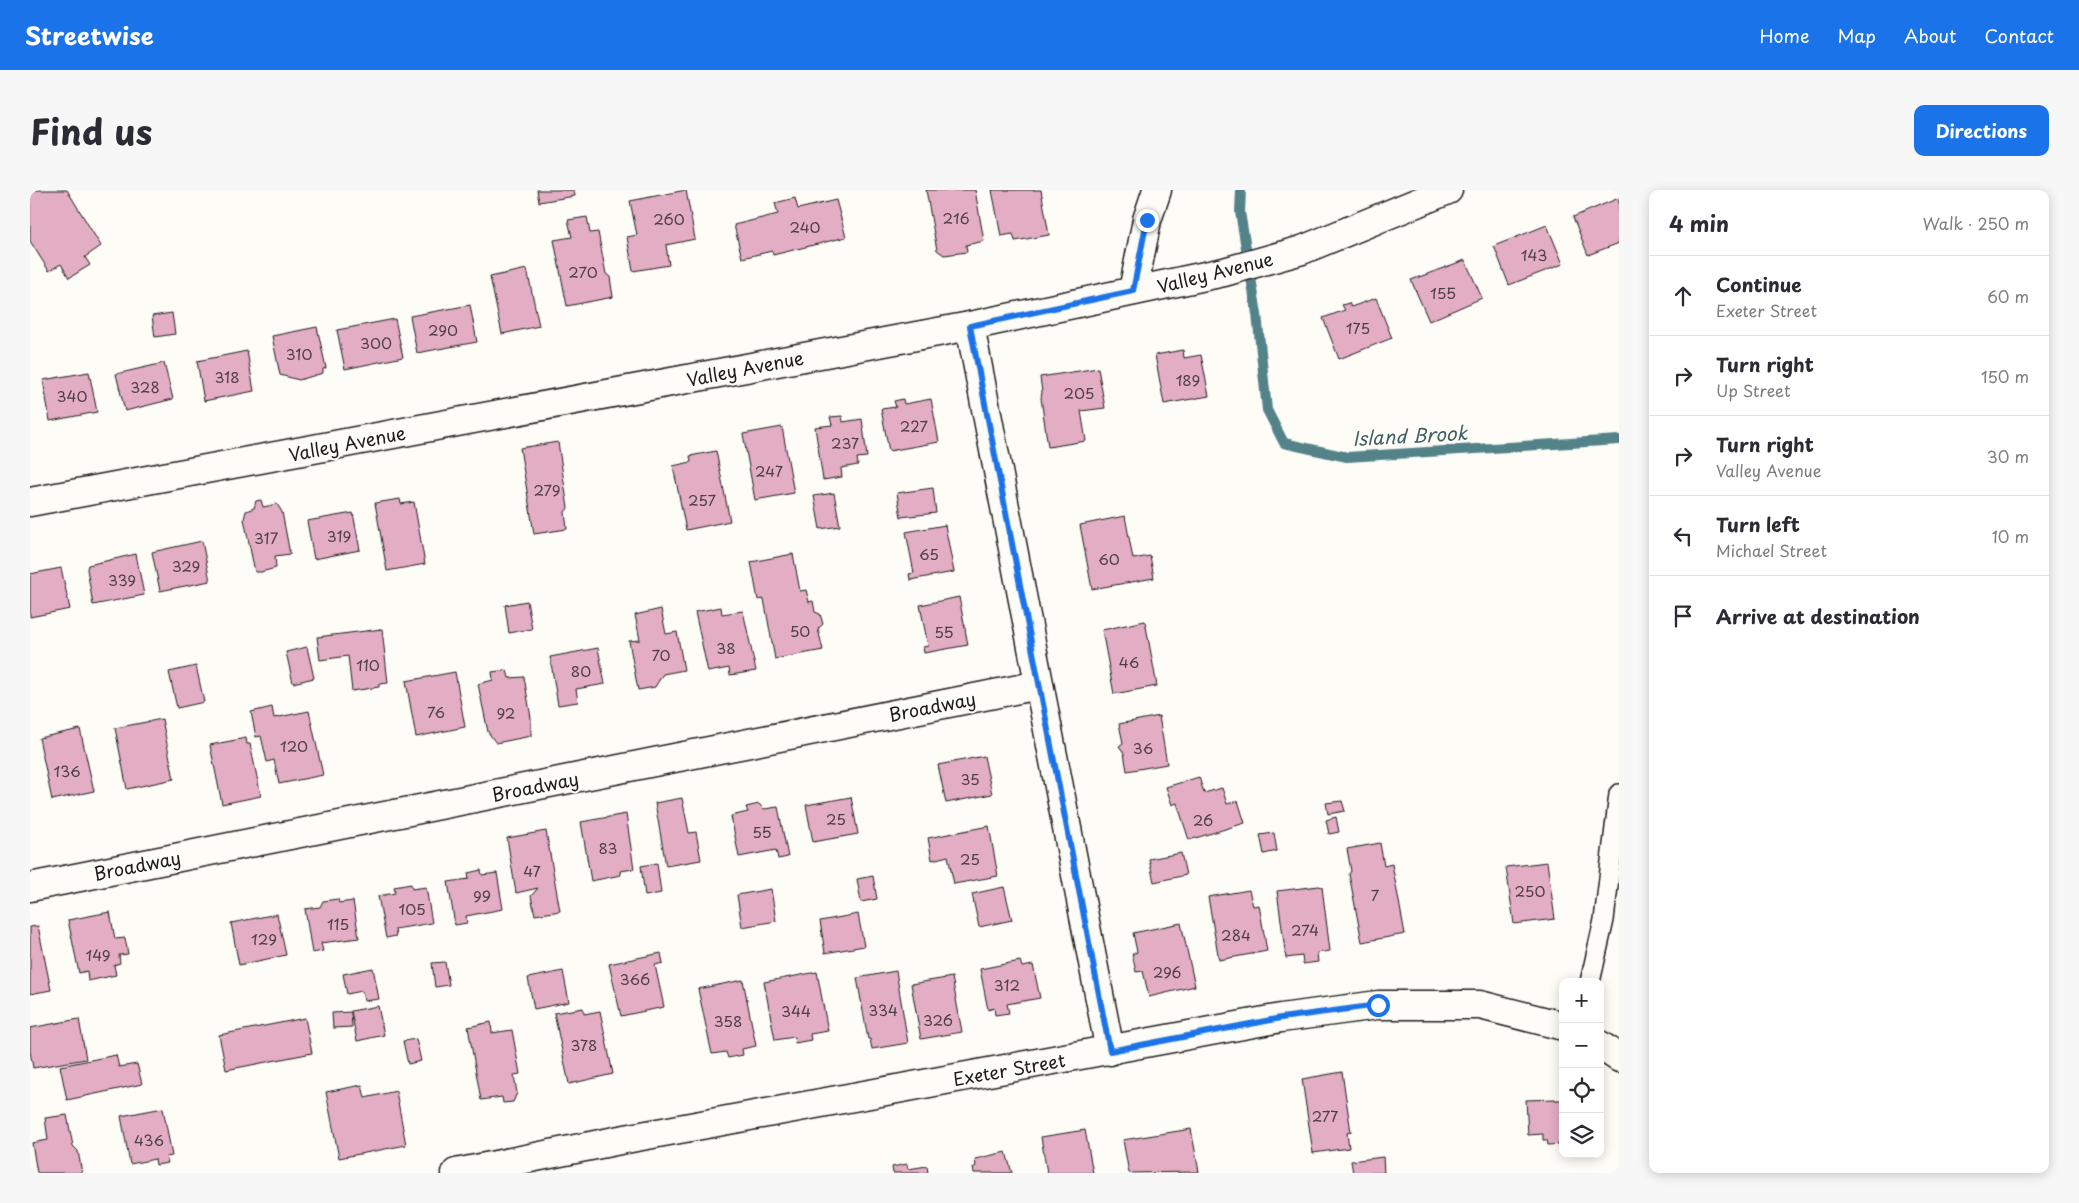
<!DOCTYPE html>
<meta charset="utf-8">
<style>
:root{--surface:#fff;--page:#f7f7f7;--text:#2b2b33;--muted:#7c7c81;--line:#e1e1e2;--accent:#1a73e8}
body{margin:0;font-family:"Playpen Sans",sans-serif;background:var(--page);color:var(--text)}
.controls{position:absolute;right:15px;bottom:15px;display:grid;overflow:hidden;border-radius:10px;box-shadow:0 2px 12px #0003}
.controls button{width:45px;height:45px;display:grid;place-items:center;padding:0;border:0;border-bottom:1px solid var(--line);background:var(--surface);color:var(--text);font:25px sans-serif}
.stop{position:absolute;width:15px;height:15px;margin:-11px;border:4px solid #1a73e8;border-radius:50%;background:#fff}
.stop.end{background:#1a73e8;border-color:#fff;box-shadow:0 1px 5px #0008}
.list{margin:0;padding:0;list-style:none}
h2{display:flex;justify-content:space-between;align-items:center;height:65px;margin:0;padding:0 20px;font-size:21px}
h2 small{font-size:16px;font-weight:400;color:var(--muted)}
.list li{display:grid;grid-template-columns:32px 1fr auto;gap:15px;align-items:center;box-sizing:border-box;height:80px;padding:0 20px;border-top:1px solid var(--line)}
.list b{display:block;font-size:19px;white-space:nowrap}
.list p{margin:0;font-size:16px;white-space:nowrap;color:var(--muted)}
.list em{font-size:16px;font-style:normal;color:var(--muted)}
.icon{flex:none;width:28px;height:28px;fill:none;stroke:currentColor;stroke-width:2;stroke-linecap:round;stroke-linejoin:round}
.map{position:relative;flex:none;width:1589px;height:983px;overflow:hidden;border-radius:10px}
header{display:flex;align-items:center;gap:30px;box-sizing:border-box;height:70px;padding:0 25px;background:var(--accent);color:#fff}
header strong{font-size:24px}
nav{display:flex;gap:28px;margin-inline-start:auto;font-size:18px}
.intro{display:flex;align-items:center;justify-content:space-between;box-sizing:border-box;height:120px;padding:0 30px}
h1{margin:0;font-size:35px}
.button{padding:12px 22px;border-radius:10px;background:var(--accent);color:#fff;font-size:18px;font-weight:700}
main{display:flex;gap:30px;padding:0 30px}
aside{flex:1;background:var(--surface);border-radius:10px;box-shadow:0 2px 12px #0003}
.map>svg:first-child{display:block}
.lines{fill:none;stroke-linecap:round;stroke-linejoin:round}
.stream{stroke:#538389;stroke-width:10}
.building{fill:#e3adc4;stroke:#1c1c1c}
.lane-casing{stroke:#1c1c1c;stroke-width:22}
.street-casing{stroke:#1c1c1c;stroke-width:31}
.lane{stroke:#fdfcf7;stroke-width:19}
.street{stroke:#fdfcf7;stroke-width:28}
.route{stroke:#1a73e8;stroke-width:6}
.labels{text-anchor:middle;dominant-baseline:central;stroke-width:4;stroke-linejoin:round;paint-order:stroke}
.number-label{font-size:15px;fill:#4e4046}
.street-label{font-size:18px;fill:#1c1c1c;stroke:#fdfcf7}
.water-label{font-size:19px;font-style:italic;fill:#406164;stroke:#fdfcf7}
</style>
<header>
<strong>Streetwise</strong>
<nav><a>Home</a><a>Map</a><a>About</a><a>Contact</a></nav>
</header>
<div class="intro"><h1>Find us</h1><a class="button">Directions</a></div>
<main>
<div class="map">
<svg width="1589" height="983" viewBox="0 0 1589 983">
<rect width="100%" height="100%" fill="#fdfcf7"/>
<filter id="ink" filterUnits="userSpaceOnUse"><feTurbulence type="fractalNoise" baseFrequency=".02" numOctaves="2"/><feDisplacementMap in="SourceGraphic" scale="10" xChannelSelector="R" yChannelSelector="G"/><feConvolveMatrix kernelMatrix="1 2 1 2 8 2 1 2 1" color-interpolation-filters="sRGB"/></filter>
<g filter="url(#ink)">
<g class="lines">
<path class="stream" d="M 1211,0 L 1210,22 L 1227,124 L 1237,220 L 1254,253 L 1317,267 L 1589,250"/>
</g>
<g class="building">
<path d="M 0,0 L 37,0 L 71,56 L 55,67 L 60,75 L 39,88 L 31,74 L 19,81 L 0,51 Z"/>
<path d="M 507,0 L 544,0 L 545,6 L 509,12 Z"/>
<path d="M 656,0 L 665,49 L 636,55 L 639,75 L 603,81 L 597,47 L 607,45 L 600,11 Z"/>
<path d="M 896,0 L 945,0 L 954,51 L 936,55 L 937,62 L 914,65 L 907,60 Z"/>
<path d="M 962,0 L 1011,0 L 1019,45 L 985,51 L 983,44 L 971,46 Z"/>
<path d="M 765,8 L 768,19 L 806,10 L 816,47 L 743,65 L 742,61 L 712,68 L 704,35 L 748,24 L 745,13 Z"/>
<path d="M 1589,8 L 1589,53 L 1558,65 L 1543,27 Z"/>
<path d="M 557,27 L 560,43 L 568,42 L 576,84 L 580,87 L 583,107 L 537,116 L 524,50 L 542,47 L 538,30 Z"/>
<path d="M 1517,35 L 1533,74 L 1479,95 L 1464,56 Z"/>
<path d="M 1435,70 L 1452,108 L 1399,131 L 1381,90 Z"/>
<path d="M 497,79 L 509,136 L 472,144 L 460,87 Z"/>
<path d="M 1346,108 L 1362,148 L 1309,169 L 1293,128 L 1315,120 L 1312,115 L 1319,113 L 1321,117 Z"/>
<path d="M 440,115 L 447,152 L 387,163 L 380,126 Z"/>
<path d="M 142,123 L 145,144 L 125,147 L 122,126 Z"/>
<path d="M 365,129 L 373,167 L 315,179 L 307,140 Z"/>
<path d="M 287,137 L 296,178 L 293,179 L 293,183 L 269,190 L 250,185 L 242,146 Z"/>
<path d="M 1153,160 L 1154,168 L 1171,165 L 1179,206 L 1134,214 L 1125,165 Z"/>
<path d="M 217,161 L 224,201 L 174,211 L 167,171 Z"/>
<path d="M 134,173 L 143,209 L 95,221 L 86,184 Z"/>
<path d="M 1068,178 L 1075,218 L 1051,221 L 1056,251 L 1018,257 L 1011,208 L 1012,202 L 1010,187 Z"/>
<path d="M 59,182 L 67,222 L 20,231 L 13,190 Z"/>
<path d="M 873,209 L 874,214 L 901,209 L 909,252 L 859,261 L 851,219 L 866,217 L 864,211 Z"/>
<path d="M 812,226 L 813,232 L 832,229 L 837,267 L 827,268 L 828,275 L 811,278 L 812,287 L 793,290 L 785,237 L 802,235 L 800,227 Z"/>
<path d="M 752,237 L 764,303 L 725,310 L 713,244 Z"/>
<path d="M 528,252 L 538,318 L 535,322 L 537,339 L 504,344 L 490,258 Z"/>
<path d="M 686,261 L 700,331 L 656,340 L 643,276 L 661,272 L 660,266 Z"/>
<path d="M 903,298 L 906,323 L 871,327 L 867,303 Z"/>
<path d="M 804,303 L 810,336 L 790,339 L 784,306 Z"/>
<path d="M 370,309 L 371,314 L 384,312 L 395,374 L 357,381 L 345,313 Z"/>
<path d="M 231,310 L 233,317 L 247,314 L 252,322 L 260,364 L 245,366 L 246,378 L 231,382 L 225,382 L 214,329 L 216,321 L 224,318 L 226,311 Z"/>
<path d="M 323,323 L 330,360 L 284,369 L 277,331 Z"/>
<path d="M 1095,326 L 1103,369 L 1120,366 L 1124,388 L 1062,399 L 1050,335 Z"/>
<path d="M 915,335 L 924,382 L 880,390 L 879,384 L 884,383 L 876,342 Z"/>
<path d="M 172,351 L 180,391 L 130,401 L 122,362 Z"/>
<path d="M 106,364 L 114,405 L 63,415 L 57,379 L 58,375 Z"/>
<path d="M 763,364 L 770,401 L 776,400 L 779,412 L 783,411 L 785,422 L 790,424 L 793,434 L 788,439 L 793,460 L 745,469 L 734,409 L 728,410 L 721,372 Z"/>
<path d="M 31,378 L 40,419 L 0,427 L 0,384 Z"/>
<path d="M 929,407 L 938,455 L 894,463 L 893,457 L 898,456 L 890,415 Z"/>
<path d="M 497,411 L 502,439 L 479,443 L 475,415 Z"/>
<path d="M 691,417 L 692,424 L 713,421 L 726,481 L 700,485 L 699,478 L 678,482 L 665,422 Z"/>
<path d="M 631,419 L 636,444 L 647,442 L 654,480 L 633,484 L 625,497 L 608,500 L 599,451 L 610,450 L 605,425 Z"/>
<path d="M 1115,431 L 1127,496 L 1084,504 L 1072,440 Z"/>
<path d="M 352,439 L 358,493 L 349,494 L 349,497 L 322,501 L 318,466 L 290,470 L 287,447 Z"/>
<path d="M 277,457 L 284,488 L 263,493 L 256,462 Z"/>
<path d="M 568,458 L 575,494 L 546,499 L 548,512 L 528,515 L 520,467 Z"/>
<path d="M 166,476 L 174,512 L 147,518 L 139,482 Z"/>
<path d="M 477,480 L 479,488 L 494,487 L 501,528 L 501,546 L 466,553 L 458,542 L 448,494 L 463,490 L 462,482 Z"/>
<path d="M 425,482 L 435,537 L 386,547 L 376,491 Z"/>
<path d="M 242,517 L 244,528 L 279,521 L 293,585 L 249,594 L 244,570 L 237,572 L 231,546 L 226,547 L 221,522 Z"/>
<path d="M 1129,526 L 1137,574 L 1097,581 L 1094,563 L 1089,556 L 1093,553 L 1089,534 Z"/>
<path d="M 132,529 L 144,589 L 97,599 L 85,538 Z"/>
<path d="M 50,539 L 64,601 L 22,610 L 9,548 Z"/>
<path d="M 216,548 L 217,554 L 220,554 L 231,606 L 192,614 L 180,555 Z"/>
<path d="M 954,566 L 962,604 L 916,613 L 908,575 Z"/>
<path d="M 1169,587 L 1174,603 L 1192,598 L 1197,614 L 1208,611 L 1215,633 L 1159,650 L 1147,613 L 1142,615 L 1136,597 Z"/>
<path d="M 821,607 L 828,644 L 783,652 L 776,615 Z"/>
<path d="M 652,608 L 659,643 L 666,642 L 671,670 L 636,676 L 625,613 Z"/>
<path d="M 1312,611 L 1315,621 L 1298,624 L 1296,613 Z"/>
<path d="M 729,614 L 734,619 L 748,617 L 758,667 L 748,669 L 746,660 L 709,667 L 701,626 L 718,622 L 716,617 Z"/>
<path d="M 596,624 L 604,679 L 590,681 L 591,685 L 561,691 L 551,632 Z"/>
<path d="M 1306,627 L 1309,642 L 1299,644 L 1296,630 Z"/>
<path d="M 959,636 L 968,686 L 924,694 L 918,666 L 902,670 L 898,648 Z"/>
<path d="M 516,641 L 530,721 L 505,725 L 501,706 L 508,698 L 486,703 L 477,648 Z"/>
<path d="M 1244,643 L 1247,661 L 1234,664 L 1230,645 Z"/>
<path d="M 1350,653 L 1354,676 L 1362,674 L 1375,744 L 1332,752 L 1319,684 L 1321,681 L 1317,659 Z"/>
<path d="M 1151,663 L 1156,685 L 1124,692 L 1119,669 Z"/>
<path d="M 1517,672 L 1525,729 L 1484,734 L 1476,677 Z"/>
<path d="M 627,673 L 631,703 L 615,706 L 611,676 Z"/>
<path d="M 451,680 L 452,685 L 467,683 L 473,719 L 436,726 L 437,733 L 425,735 L 418,692 L 439,689 L 438,683 Z"/>
<path d="M 843,686 L 847,709 L 831,712 L 827,689 Z"/>
<path d="M 381,694 L 382,699 L 396,697 L 402,733 L 365,739 L 366,746 L 356,748 L 348,706 L 365,703 L 364,697 Z"/>
<path d="M 1289,696 L 1292,697 L 1300,761 L 1287,763 L 1288,772 L 1273,774 L 1272,766 L 1256,768 L 1247,701 Z"/>
<path d="M 974,697 L 982,730 L 949,737 L 942,704 Z"/>
<path d="M 741,699 L 746,731 L 712,737 L 707,705 Z"/>
<path d="M 1219,700 L 1223,716 L 1229,715 L 1237,761 L 1189,770 L 1178,707 Z"/>
<path d="M 308,709 L 309,713 L 323,711 L 329,748 L 291,753 L 293,761 L 282,763 L 275,719 L 290,717 L 293,711 Z"/>
<path d="M 80,722 L 85,749 L 95,748 L 98,764 L 89,765 L 90,773 L 84,775 L 86,785 L 58,791 L 57,781 L 49,783 L 38,730 Z"/>
<path d="M 247,724 L 256,765 L 209,775 L 201,733 Z"/>
<path d="M 828,724 L 834,756 L 795,763 L 790,731 Z"/>
<path d="M 1151,733 L 1165,796 L 1119,807 L 1113,781 L 1106,782 L 1102,764 L 1107,762 L 1103,743 Z"/>
<path d="M 8,736 L 21,800 L 0,804 L 0,737 Z"/>
<path d="M 631,763 L 633,773 L 625,775 L 634,817 L 591,826 L 579,774 Z"/>
<path d="M 990,771 L 992,777 L 1003,775 L 1010,808 L 977,814 L 979,823 L 965,825 L 964,818 L 958,820 L 950,779 Z"/>
<path d="M 415,772 L 419,795 L 405,797 L 402,773 Z"/>
<path d="M 343,778 L 349,809 L 334,811 L 332,801 L 317,804 L 313,784 Z"/>
<path d="M 533,781 L 539,812 L 504,819 L 498,788 Z"/>
<path d="M 866,781 L 878,853 L 842,859 L 840,849 L 838,849 L 827,788 Z"/>
<path d="M 787,782 L 798,841 L 780,844 L 781,850 L 765,853 L 764,847 L 745,850 L 734,792 Z"/>
<path d="M 922,787 L 932,842 L 891,849 L 881,794 Z"/>
<path d="M 713,790 L 726,856 L 712,859 L 713,865 L 698,868 L 696,862 L 682,864 L 668,799 Z"/>
<path d="M 348,816 L 354,845 L 327,851 L 321,821 Z"/>
<path d="M 553,818 L 554,824 L 570,821 L 583,884 L 539,894 L 524,823 Z"/>
<path d="M 321,822 L 322,837 L 303,838 L 302,823 Z"/>
<path d="M 275,828 L 282,863 L 196,880 L 189,845 Z"/>
<path d="M 49,829 L 56,869 L 3,878 L 0,861 L 0,838 Z"/>
<path d="M 461,832 L 462,843 L 482,840 L 490,884 L 484,885 L 487,903 L 483,912 L 473,913 L 472,907 L 451,910 L 438,837 Z"/>
<path d="M 386,849 L 391,871 L 378,874 L 373,851 Z"/>
<path d="M 86,865 L 89,877 L 107,874 L 112,894 L 37,910 L 30,876 Z"/>
<path d="M 1312,882 L 1321,942 L 1317,943 L 1319,958 L 1283,963 L 1272,889 Z"/>
<path d="M 332,895 L 335,908 L 366,901 L 376,955 L 309,968 L 296,902 Z"/>
<path d="M 1525,909 L 1525,910 L 1533,910 L 1533,954 L 1518,955 L 1517,950 L 1513,950 L 1513,944 L 1498,945 L 1496,910 Z"/>
<path d="M 133,918 L 142,966 L 136,967 L 138,973 L 126,975 L 125,969 L 100,974 L 91,926 Z"/>
<path d="M 37,925 L 43,956 L 48,961 L 52,983 L 7,983 L 2,953 L 18,950 L 15,928 Z"/>
<path d="M 1161,939 L 1169,982 L 1099,983 L 1093,950 Z"/>
<path d="M 1055,940 L 1063,983 L 1017,983 L 1011,947 Z"/>
<path d="M 976,962 L 982,983 L 944,983 L 943,978 L 946,976 L 945,969 Z"/>
<path d="M 1353,967 L 1354,983 L 1323,983 L 1321,971 Z"/>
<path d="M 877,974 L 878,979 L 897,976 L 898,983 L 863,983 L 862,977 Z"/>
</g>
<g class="lines">
<defs>
<path id="lane" d="M 1560,792 L 1574,730 L 1589,604"/>
<g id="street">
<path d="M 1103,101 L 1117,30 L 1127,0"/>
<path d="M 940,136 L 1080,861"/>
<path d="M 0,312 L 940,136 L 1194,82 L 1272,60 L 1418,0"/>
<path d="M 0,697 L 1009,495"/>
<path d="M 1570,855 L 1589,868"/>
<path d="M 426,983 L 590,950 L 1251,828 L 1348,815 L 1450,815 L 1533,836"/>
</g>
</defs>
<use href="#lane" class="lane-casing"/>
<use href="#street" class="street-casing"/>
<use href="#lane" class="lane"/>
<use href="#street" class="street"/>
</g>
</g>
<g class="lines" filter="url(#ink)">
<path class="route" d="M 1117,30 L 1103,101 L 940,136 L 1080,861 L 1251,828 L 1348,815"/>
</g>
<g class="labels">
<g class="number-label">
<text x="926" y="27">216</text>
<text x="639" y="28">260</text>
<text x="775" y="36">240</text>
<text x="1504" y="64">143</text>
<text x="553" y="81">270</text>
<text x="1413" y="102">155</text>
<text x="1328" y="137">175</text>
<text x="413" y="139">290</text>
<text x="346" y="152">300</text>
<text x="269" y="163">310</text>
<text x="197" y="186">318</text>
<text x="1158" y="189">189</text>
<text x="115" y="196">328</text>
<text x="1049" y="202">205</text>
<text x="42" y="205">340</text>
<text x="884" y="235">227</text>
<text x="815" y="252">237</text>
<text x="739" y="280">247</text>
<text x="517" y="299">279</text>
<text x="672" y="309">257</text>
<text x="309" y="345">319</text>
<text x="236" y="347">317</text>
<text x="899" y="363">65</text>
<text x="1079" y="368">60</text>
<text x="156" y="375">329</text>
<text x="92" y="389">339</text>
<text x="770" y="440">50</text>
<text x="914" y="441">55</text>
<text x="696" y="457">38</text>
<text x="631" y="464">70</text>
<text x="1099" y="471">46</text>
<text x="338" y="474">110</text>
<text x="551" y="480">80</text>
<text x="406" y="521">76</text>
<text x="476" y="522">92</text>
<text x="264" y="555">120</text>
<text x="1113" y="557">36</text>
<text x="37" y="580">136</text>
<text x="940" y="588">35</text>
<text x="806" y="628">25</text>
<text x="1173" y="629">26</text>
<text x="732" y="641">55</text>
<text x="578" y="657">83</text>
<text x="940" y="668">25</text>
<text x="502" y="680">47</text>
<text x="1500" y="700">250</text>
<text x="1345" y="704">7</text>
<text x="452" y="705">99</text>
<text x="382" y="718">105</text>
<text x="308" y="733">115</text>
<text x="1275" y="739">274</text>
<text x="1206" y="744">284</text>
<text x="234" y="748">129</text>
<text x="68" y="764">149</text>
<text x="1137" y="781">296</text>
<text x="605" y="788">366</text>
<text x="977" y="794">312</text>
<text x="853" y="819">334</text>
<text x="766" y="820">344</text>
<text x="908" y="829">326</text>
<text x="698" y="830">358</text>
<text x="554" y="854">378</text>
<text x="1295" y="925">277</text>
<text x="119" y="949">436</text>
</g>
<g class="street-label">
<text transform="translate(1185 82) rotate(-14)">Valley Avenue</text>
<text transform="translate(715 178) rotate(-11)">Valley Avenue</text>
<text transform="translate(317 253) rotate(-11)">Valley Avenue</text>
<text transform="translate(902 516) rotate(-11)">Broadway</text>
<text transform="translate(505 596) rotate(-11)">Broadway</text>
<text transform="translate(107 675) rotate(-11)">Broadway</text>
<text transform="translate(979 879) rotate(-10)">Exeter Street</text>
</g>
<g class="water-label">
<text transform="translate(1380 245) rotate(-3)">Island Brook</text>
</g>
</g>
</svg>
<div class="controls">
<button>+</button>
<button>−</button>
<button><svg class="icon" aria-label="locate" viewBox="0 0 24 24"><circle cx="12" cy="12" r="6"/><path d="M12 2v4M12 18v4M2 12h4M18 12h4"/></svg></button>
<button><svg class="icon" aria-label="layers" viewBox="0 0 24 24"><path d="M12 4l9 5-9 5-9-5zM3 14l9 5 9-5"/></svg></button>
</div>
<div class="stop" style="left:1348px;top:815px"></div>
<div class="stop end" style="left:1117px;top:30px"></div>
</div>
<aside>
<h2>4 min<small>Walk · 250 m</small></h2>
<ul class="list">
<li><svg class="icon" aria-label="ahead" viewBox="0 0 24 24"><path d="M12 20V5M6 11l6-6 6 6"/></svg><div><b>Continue</b><p>Exeter Street</p></div><em>60 m</em></li>
<li><svg class="icon" aria-label="right" viewBox="0 0 24 24"><path d="M7 20v-9h11M14 6l5 5-5 5"/></svg><div><b>Turn right</b><p>Up Street</p></div><em>150 m</em></li>
<li><svg class="icon" aria-label="right" viewBox="0 0 24 24"><path d="M7 20v-9h11M14 6l5 5-5 5"/></svg><div><b>Turn right</b><p>Valley Avenue</p></div><em>30 m</em></li>
<li><svg class="icon" aria-label="left" viewBox="0 0 24 24"><path d="M17 20v-9H6M10 6l-5 5 5 5"/></svg><div><b>Turn left</b><p>Michael Street</p></div><em>10 m</em></li>
<li><svg class="icon" aria-label="arrive" viewBox="0 0 24 24"><path d="M6 21V4h12l-3 4 3 4H6"/></svg><div><b>Arrive at destination</b></div></li>
</ul>
</aside>
</main>
